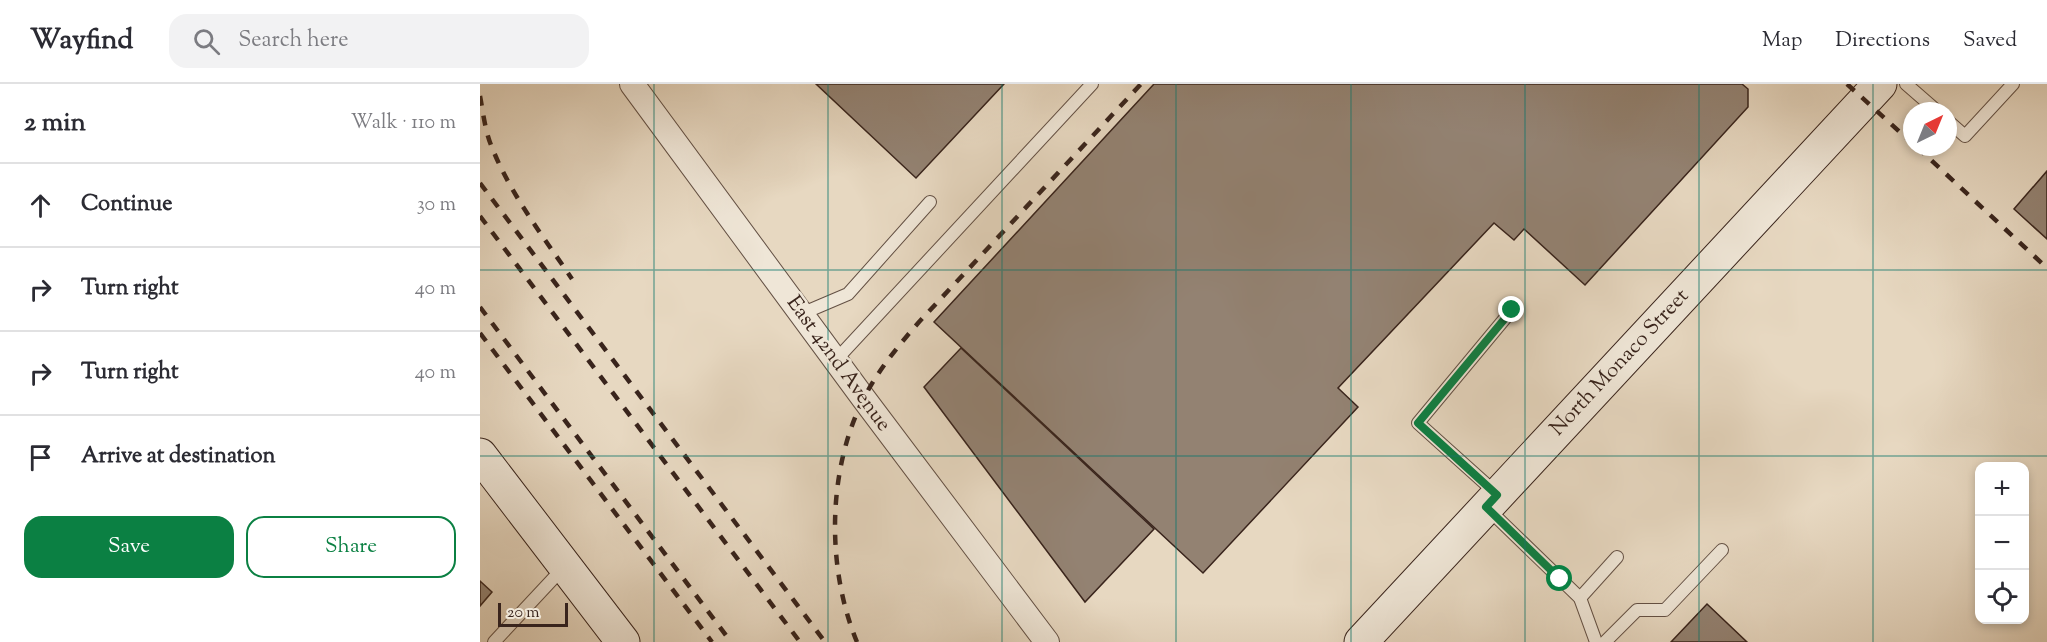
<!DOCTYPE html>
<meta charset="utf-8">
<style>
:root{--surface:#fff;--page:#f2f2f3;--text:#2b2b33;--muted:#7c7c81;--line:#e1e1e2;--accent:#0b8043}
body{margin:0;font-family:"Sorts Mill Goudy",serif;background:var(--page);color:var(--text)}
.controls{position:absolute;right:18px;bottom:18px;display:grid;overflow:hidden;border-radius:12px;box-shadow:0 3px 9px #0003}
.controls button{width:54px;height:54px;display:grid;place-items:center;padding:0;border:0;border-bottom:2px solid var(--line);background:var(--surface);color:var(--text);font:30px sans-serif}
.compass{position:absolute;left:1423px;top:18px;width:54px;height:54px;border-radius:50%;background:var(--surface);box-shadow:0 3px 9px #0003;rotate:43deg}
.scale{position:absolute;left:18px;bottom:15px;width:70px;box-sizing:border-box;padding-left:6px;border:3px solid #39241c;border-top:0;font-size:16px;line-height:21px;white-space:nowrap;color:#39241c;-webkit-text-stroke:4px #efe6d7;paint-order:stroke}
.stop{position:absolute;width:18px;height:18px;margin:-14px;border:4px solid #0b8043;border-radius:50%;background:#fff}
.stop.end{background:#0b8043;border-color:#fff;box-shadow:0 2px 6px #0008}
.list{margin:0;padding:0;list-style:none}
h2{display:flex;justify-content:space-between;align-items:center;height:78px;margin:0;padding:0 24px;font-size:26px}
h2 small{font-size:20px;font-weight:400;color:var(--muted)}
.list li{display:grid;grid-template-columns:39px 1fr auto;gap:18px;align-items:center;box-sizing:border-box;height:84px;padding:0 24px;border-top:2px solid var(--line)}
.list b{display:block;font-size:22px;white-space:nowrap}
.list em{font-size:20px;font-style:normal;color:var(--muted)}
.actions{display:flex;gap:12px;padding:18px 24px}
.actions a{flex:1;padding:14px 0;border:2px solid var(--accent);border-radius:18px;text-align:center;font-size:21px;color:var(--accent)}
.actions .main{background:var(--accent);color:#fff}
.icon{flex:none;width:33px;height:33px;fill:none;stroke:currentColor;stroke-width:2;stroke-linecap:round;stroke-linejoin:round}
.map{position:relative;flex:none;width:1567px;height:558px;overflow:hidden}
header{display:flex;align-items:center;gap:36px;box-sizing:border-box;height:84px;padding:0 30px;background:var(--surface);border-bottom:2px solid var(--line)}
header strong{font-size:28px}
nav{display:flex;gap:33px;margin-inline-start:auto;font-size:21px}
.search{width:420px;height:54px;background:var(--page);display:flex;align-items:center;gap:15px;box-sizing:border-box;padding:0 21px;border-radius:18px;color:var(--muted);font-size:22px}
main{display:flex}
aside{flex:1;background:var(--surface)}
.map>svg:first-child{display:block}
.building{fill:#938272;stroke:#39241c;stroke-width:1.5}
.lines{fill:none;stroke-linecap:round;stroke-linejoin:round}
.lane-casing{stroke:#645145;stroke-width:14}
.street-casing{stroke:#645145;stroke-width:26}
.secondary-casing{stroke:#39241c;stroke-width:35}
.lane{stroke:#efe6d7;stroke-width:12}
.street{stroke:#efe6d7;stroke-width:24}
.secondary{stroke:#efe6d7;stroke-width:33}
.rail{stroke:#39241c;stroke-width:4.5;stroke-dasharray:10 10;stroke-linecap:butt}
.route{stroke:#0b8043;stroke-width:8}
.grid{fill:none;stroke:#0f766e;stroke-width:1.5;stroke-opacity:0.55}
.labels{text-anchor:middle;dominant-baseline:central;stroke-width:5;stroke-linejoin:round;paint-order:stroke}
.street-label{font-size:21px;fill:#39241c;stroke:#efe6d7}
</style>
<header>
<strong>Wayfind</strong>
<div class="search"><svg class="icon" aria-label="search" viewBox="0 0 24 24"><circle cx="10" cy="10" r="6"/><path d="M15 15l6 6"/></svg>Search here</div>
<nav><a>Map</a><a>Directions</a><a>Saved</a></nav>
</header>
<main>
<aside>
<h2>2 min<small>Walk · 110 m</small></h2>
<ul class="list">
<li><svg class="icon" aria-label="ahead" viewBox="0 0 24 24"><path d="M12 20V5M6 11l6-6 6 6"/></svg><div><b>Continue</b></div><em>30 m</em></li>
<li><svg class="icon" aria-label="right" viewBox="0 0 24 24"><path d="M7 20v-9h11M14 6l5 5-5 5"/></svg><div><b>Turn right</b></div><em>40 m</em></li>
<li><svg class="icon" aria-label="right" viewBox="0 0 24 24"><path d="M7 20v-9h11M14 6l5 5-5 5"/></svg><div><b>Turn right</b></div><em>40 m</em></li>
<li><svg class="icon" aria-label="arrive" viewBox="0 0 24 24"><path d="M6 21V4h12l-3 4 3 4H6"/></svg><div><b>Arrive at destination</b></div></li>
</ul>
<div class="actions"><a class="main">Save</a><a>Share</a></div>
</aside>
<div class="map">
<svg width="1567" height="558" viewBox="0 0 1567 558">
<rect width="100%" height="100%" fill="#e7d8c1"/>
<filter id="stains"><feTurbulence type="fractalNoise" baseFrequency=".00333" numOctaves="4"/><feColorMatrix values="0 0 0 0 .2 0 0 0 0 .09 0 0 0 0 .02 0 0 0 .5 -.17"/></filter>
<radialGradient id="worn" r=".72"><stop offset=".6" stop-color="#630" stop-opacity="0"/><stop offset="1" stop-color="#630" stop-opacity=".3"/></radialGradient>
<g class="building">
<path d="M 336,0 L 524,0 L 436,94 Z"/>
<path d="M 674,0 L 1262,0 L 1268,5 L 1268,23 L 1105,201 L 1044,145 L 1034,156 L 1014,139 L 858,304 L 878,323 L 723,489 L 454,238 Z"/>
<path d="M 1567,87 L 1567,155 L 1534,125 Z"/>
<path d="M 481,264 L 674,445 L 605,518 L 444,303 Z"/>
<path d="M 0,497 L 12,508 L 0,522 Z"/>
<path d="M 1227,520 L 1267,558 L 1191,558 Z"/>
</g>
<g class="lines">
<defs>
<g id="lane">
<path d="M 1426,0 L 1457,27"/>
<path d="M 1468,37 L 1485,52 L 1533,0"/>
<path d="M 321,230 L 368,210 L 450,118"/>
<path d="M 355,277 L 612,0"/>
<path d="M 1017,410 L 938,339 L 1032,226"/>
<path d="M 1007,424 L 1100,514 L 1116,558"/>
<path d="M 1100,514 L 1137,473"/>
<path d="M 14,558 L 84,483"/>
<path d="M 1125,558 L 1157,526 L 1185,526 L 1242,466"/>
</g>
<path id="street" d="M 152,0 L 384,315 L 567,558"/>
<g id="secondary">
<path d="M 0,371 L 143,558"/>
<path d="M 881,558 L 1400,0"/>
</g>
</defs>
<use href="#lane" class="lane-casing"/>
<use href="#street" class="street-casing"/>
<use href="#secondary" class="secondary-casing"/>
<use href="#lane" class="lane"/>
<use href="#street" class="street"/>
<use href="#secondary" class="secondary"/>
<g class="rail">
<path d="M 1367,0 L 1432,59"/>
<path d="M 0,12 C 3,28 5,46 11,61 C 30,110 63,152 92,195"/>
<path d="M 1437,63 L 1567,184"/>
<path d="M 0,99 L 345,558"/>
<path d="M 0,132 L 320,558"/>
<path d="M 0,223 L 251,558"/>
<path d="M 0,249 L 232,558"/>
<path d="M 377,558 C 346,484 347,384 385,312 C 399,285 419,261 439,238 L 661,0"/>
</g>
</g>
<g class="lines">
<path class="route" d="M 1032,226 L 938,339 L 1017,411 L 1006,423 L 1080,495"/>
</g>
<path class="grid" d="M 174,0 L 174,558M 348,0 L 348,558M 522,0 L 522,558M 696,0 L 696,558M 871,0 L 871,558M 1045,0 L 1045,558M 1219,0 L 1219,558M 1393,0 L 1393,558M 0,186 L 1567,186M 0,372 L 1567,372"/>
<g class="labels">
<g class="street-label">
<text transform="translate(1140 279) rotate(-47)">North Monaco Street</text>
<text transform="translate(358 280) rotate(54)">East 42nd Avenue</text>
</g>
</g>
<rect width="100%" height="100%" filter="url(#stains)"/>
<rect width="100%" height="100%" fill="url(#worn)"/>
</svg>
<div class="controls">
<button>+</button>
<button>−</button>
<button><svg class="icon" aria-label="locate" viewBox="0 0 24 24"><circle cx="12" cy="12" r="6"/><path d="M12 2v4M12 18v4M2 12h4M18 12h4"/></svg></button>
</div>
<svg class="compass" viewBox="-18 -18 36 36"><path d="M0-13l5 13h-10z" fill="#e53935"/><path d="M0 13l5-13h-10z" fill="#7c7c81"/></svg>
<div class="scale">20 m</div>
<div class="stop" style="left:1080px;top:495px"></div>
<div class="stop end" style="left:1032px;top:226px"></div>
</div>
</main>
